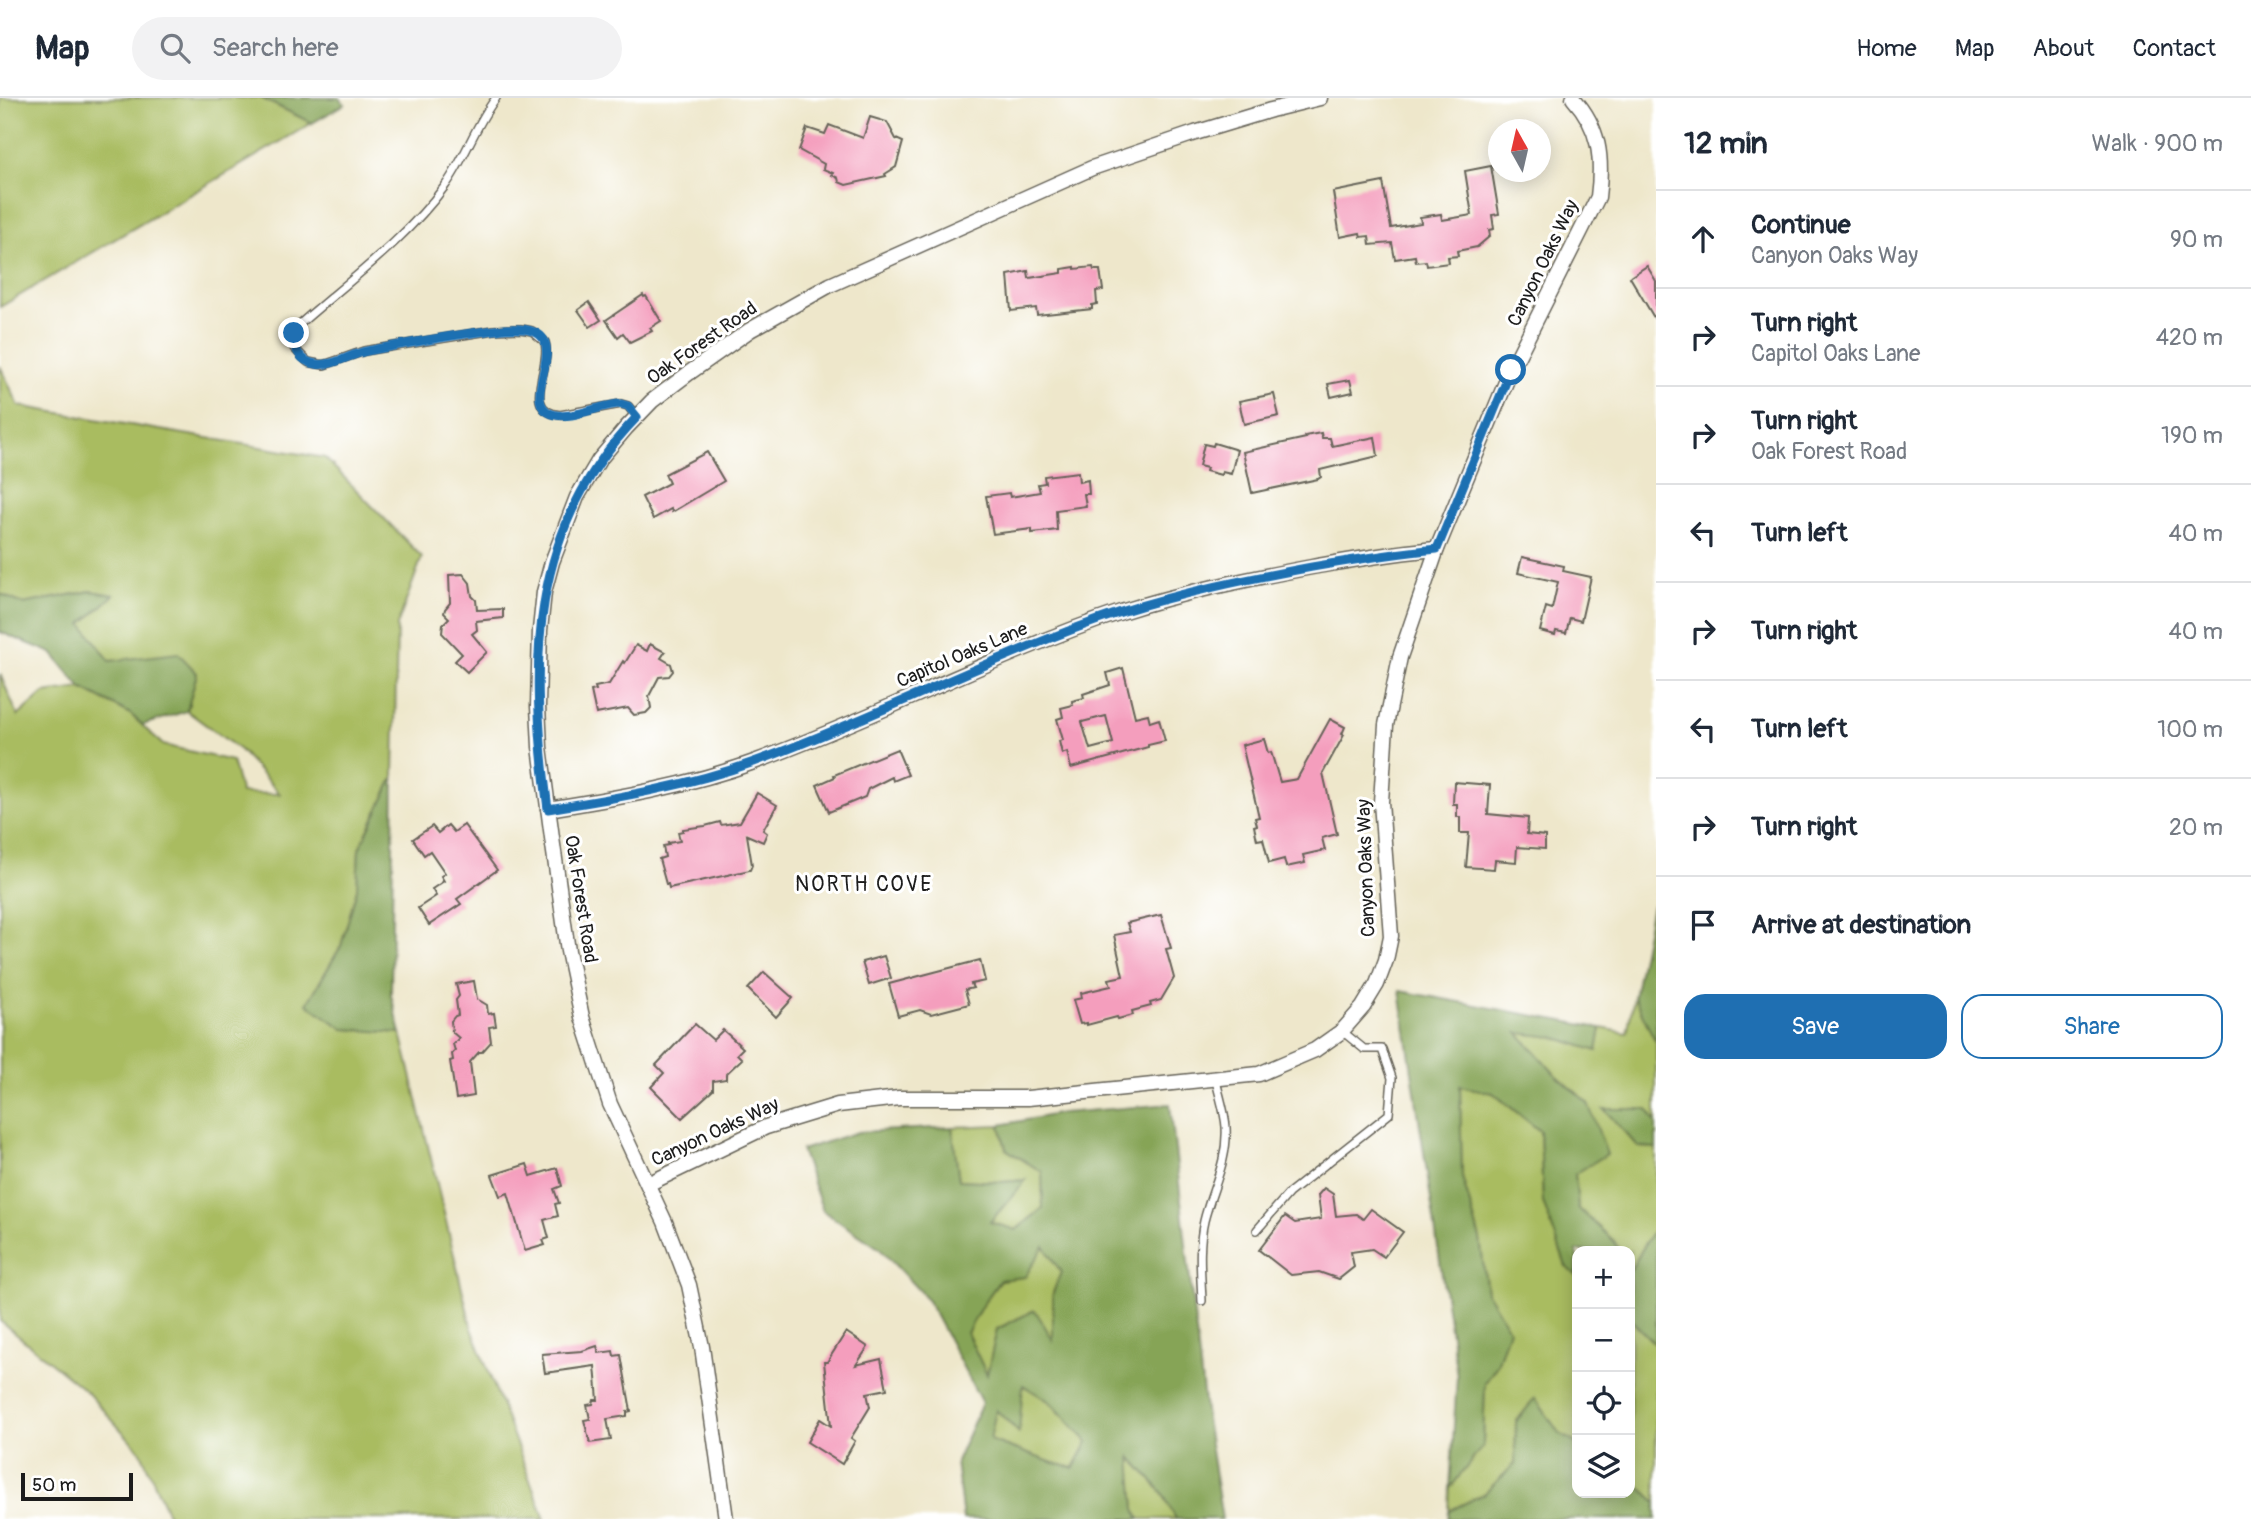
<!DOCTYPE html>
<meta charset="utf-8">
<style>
:root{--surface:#fff;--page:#f2f2f3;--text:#1f2937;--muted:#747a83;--line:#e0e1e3;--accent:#1f6fb2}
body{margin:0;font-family:Pangolin,sans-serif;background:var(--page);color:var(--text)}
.controls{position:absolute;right:21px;bottom:21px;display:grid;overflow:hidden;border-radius:14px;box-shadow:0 4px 18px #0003}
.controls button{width:63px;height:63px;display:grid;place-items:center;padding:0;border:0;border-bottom:2px solid var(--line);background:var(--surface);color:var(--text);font:35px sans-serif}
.compass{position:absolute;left:1488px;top:21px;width:63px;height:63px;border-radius:50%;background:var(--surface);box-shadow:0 4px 18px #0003;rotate:352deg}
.scale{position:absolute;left:21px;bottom:18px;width:112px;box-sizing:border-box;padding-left:7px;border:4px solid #1c1c1c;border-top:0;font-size:19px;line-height:24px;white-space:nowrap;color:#1c1c1c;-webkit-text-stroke:5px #fff;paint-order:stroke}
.stop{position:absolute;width:21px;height:21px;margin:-16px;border:5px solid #1f6fb2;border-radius:50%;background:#fff}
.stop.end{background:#1f6fb2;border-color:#fff;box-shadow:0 2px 7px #0008}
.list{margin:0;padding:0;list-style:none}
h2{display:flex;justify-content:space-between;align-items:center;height:91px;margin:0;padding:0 28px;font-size:30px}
h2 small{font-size:23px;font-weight:400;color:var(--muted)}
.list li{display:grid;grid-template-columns:46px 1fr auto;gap:21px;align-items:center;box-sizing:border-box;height:98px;padding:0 28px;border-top:2px solid var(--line)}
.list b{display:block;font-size:26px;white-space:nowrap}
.list p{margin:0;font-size:23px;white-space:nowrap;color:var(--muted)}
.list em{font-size:23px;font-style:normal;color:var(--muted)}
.actions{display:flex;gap:14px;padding:21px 28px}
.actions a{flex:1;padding:16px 0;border:2px solid var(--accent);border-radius:21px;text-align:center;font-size:24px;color:var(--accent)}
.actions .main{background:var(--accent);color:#fff}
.icon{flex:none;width:38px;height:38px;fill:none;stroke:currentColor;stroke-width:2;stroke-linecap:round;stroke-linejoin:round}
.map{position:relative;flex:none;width:1656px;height:1421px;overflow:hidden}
header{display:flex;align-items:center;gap:42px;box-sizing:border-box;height:98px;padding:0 35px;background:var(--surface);border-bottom:2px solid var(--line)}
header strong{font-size:33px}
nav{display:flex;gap:38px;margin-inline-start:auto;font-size:24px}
.search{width:490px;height:63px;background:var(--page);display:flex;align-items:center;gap:18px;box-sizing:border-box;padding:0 24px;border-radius:38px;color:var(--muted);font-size:26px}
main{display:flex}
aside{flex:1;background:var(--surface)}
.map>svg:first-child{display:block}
.green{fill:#a9bc60;stroke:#626c3e;stroke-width:2}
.forest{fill:#86a456;stroke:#516039;stroke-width:2;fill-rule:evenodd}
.building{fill:#f49ebd;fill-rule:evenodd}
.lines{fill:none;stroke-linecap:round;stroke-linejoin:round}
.service-casing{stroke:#666359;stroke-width:10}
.minor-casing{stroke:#666359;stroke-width:17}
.service{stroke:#fff;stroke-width:7}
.minor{stroke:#fff;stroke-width:14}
.route{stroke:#1f6fb2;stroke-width:9}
.labels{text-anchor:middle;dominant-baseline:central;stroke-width:6;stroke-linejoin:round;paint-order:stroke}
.street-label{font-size:19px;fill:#1c1c1c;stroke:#fff}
.neighbourhood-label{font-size:21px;letter-spacing:2px;fill:#1c1c1c;stroke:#fff}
</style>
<header>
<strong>Map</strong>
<div class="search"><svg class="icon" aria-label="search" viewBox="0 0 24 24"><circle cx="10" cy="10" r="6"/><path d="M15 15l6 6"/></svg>Search here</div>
<nav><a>Home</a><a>Map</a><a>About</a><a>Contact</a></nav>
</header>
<main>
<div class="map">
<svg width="1656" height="1421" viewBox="0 0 1656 1421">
<rect width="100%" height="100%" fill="#fff"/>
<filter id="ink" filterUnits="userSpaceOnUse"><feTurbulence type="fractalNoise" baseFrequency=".0143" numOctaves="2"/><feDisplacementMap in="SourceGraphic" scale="14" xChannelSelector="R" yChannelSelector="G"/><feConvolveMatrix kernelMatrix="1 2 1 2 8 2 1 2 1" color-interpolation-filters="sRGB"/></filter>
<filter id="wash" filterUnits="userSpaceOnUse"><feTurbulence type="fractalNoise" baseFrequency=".00686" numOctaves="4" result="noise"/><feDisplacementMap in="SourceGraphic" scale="28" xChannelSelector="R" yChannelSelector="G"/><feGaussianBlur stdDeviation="1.57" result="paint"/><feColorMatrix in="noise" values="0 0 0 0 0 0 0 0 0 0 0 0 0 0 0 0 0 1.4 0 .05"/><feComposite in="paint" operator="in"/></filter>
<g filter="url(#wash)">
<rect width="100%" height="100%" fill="#eee7cb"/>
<g class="green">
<path d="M 0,0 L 261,0 L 312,25 L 0,209 Z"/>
<path d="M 0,268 L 19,308 L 325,360 L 422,459 L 397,528 L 394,679 L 359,751 L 357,791 L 341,848 L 307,906 L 344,931 L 401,935 L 471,1228 L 545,1421 L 170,1421 L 141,1354 L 86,1293 L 0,1223 L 0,576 L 18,618 L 44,595 L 81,590 L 129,615 L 163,647 L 232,663 L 241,695 L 280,696 L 240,652 L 187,613 L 197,575 L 178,556 L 110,563 L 82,526 L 113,497 L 90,493 L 23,506 L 0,496 Z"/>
<path d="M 1634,899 L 1656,944 L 1656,1026 L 1648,1011 L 1604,1011 L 1638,1049 L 1656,1050 L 1656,1133 L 1652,1134 L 1630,1173 L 1630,1153 L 1619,1153 L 1614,1143 L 1578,1111 L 1575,1076 L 1588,1005 L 1554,975 L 1517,934 L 1554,939 L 1597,953 L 1601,930 L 1627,935 Z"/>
<path d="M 1460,987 L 1493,995 L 1540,1033 L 1543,1104 L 1566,1168 L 1577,1178 L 1577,1346 L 1559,1335 L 1535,1300 L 1516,1324 L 1515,1366 L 1484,1396 L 1449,1413 L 1450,1390 L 1483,1348 L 1485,1285 L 1497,1267 L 1509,1231 L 1487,1195 L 1480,1141 L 1462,1079 Z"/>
<path d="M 1000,1027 L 1006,1051 L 1042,1074 L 1043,1110 L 1016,1132 L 990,1124 L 1025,1082 L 1002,1084 L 959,1082 L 952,1029 Z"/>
<path d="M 1043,1147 L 1061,1174 L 1053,1195 L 1053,1244 L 1034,1212 L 997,1231 L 987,1278 L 967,1235 L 981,1209 L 1000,1182 L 1025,1178 Z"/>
<path d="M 1630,1221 L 1656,1247 L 1656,1404 L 1630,1380 Z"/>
<path d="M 1022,1287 L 1050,1304 L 1088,1344 L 1074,1370 L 1053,1365 L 990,1342 L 996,1311 L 1018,1334 Z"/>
<path d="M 1130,1358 L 1162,1394 L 1176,1421 L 1140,1421 L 1135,1411 Z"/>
</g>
<g class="forest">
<path d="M 261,0 L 339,0 L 345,6 L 312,25 Z"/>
<path d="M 91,493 L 114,497 L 82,526 L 110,563 L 178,555 L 197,575 L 187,613 L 143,627 L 129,615 L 81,590 L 52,555 L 0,534 L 0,496 L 23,506 Z"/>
<path d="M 394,679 L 391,897 L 401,935 L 344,931 L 307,906 L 341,848 L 357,791 L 359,751 Z"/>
<path d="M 1652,808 L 1656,809 L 1656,944 L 1634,899 Z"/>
<path d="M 1400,893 L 1601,930 L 1597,953 L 1554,939 L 1518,935 L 1554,975 L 1588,1005 L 1607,1056 L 1575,1076 L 1578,1110 L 1614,1143 L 1619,1153 L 1577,1153 L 1577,1178 L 1566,1168 L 1543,1104 L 1540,1033 L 1493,995 L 1460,988 L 1462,1079 L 1480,1141 L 1487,1195 L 1509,1231 L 1497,1267 L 1485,1285 L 1483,1348 L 1450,1390 L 1457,1278 Z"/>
<path d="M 1170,1006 L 1206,1321 L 1222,1421 L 1176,1421 L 1162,1394 L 1131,1359 L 1135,1411 L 1140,1421 L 963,1421 L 956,1364 L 982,1305 L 927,1201 L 880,1151 L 823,1113 L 801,1052 L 858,1034 L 952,1029 L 959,1082 L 1002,1084 L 1026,1082 L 990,1124 L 1016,1132 L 1043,1110 L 1042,1074 L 1006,1051 L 1000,1027 L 1062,1015 ZM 1044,1148 L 1061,1174 L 1053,1195 L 1053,1242 L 1035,1212 L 997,1231 L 987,1277 L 967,1235 L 981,1209 L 1000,1182 L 1025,1179 ZM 1023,1287 L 1050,1304 L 1088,1344 L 1074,1370 L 1053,1365 L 990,1342 L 996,1312 L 1019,1334 Z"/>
<path d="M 1604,1011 L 1648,1011 L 1656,1026 L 1656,1050 L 1638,1049 Z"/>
<path d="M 1656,1133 L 1656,1247 L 1630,1221 L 1630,1173 L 1652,1134 Z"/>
<path d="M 1535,1300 L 1559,1335 L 1577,1346 L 1577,1395 L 1630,1395 L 1630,1380 L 1656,1404 L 1656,1421 L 1448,1421 L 1449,1413 L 1484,1396 L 1515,1366 L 1516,1324 Z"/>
</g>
<g id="blocks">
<g class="building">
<path d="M 870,19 L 887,24 L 896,41 L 903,44 L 896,69 L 885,76 L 886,78 L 846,87 L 839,84 L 838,80 L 832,77 L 833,75 L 823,71 L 824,66 L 799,52 L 807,30 L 825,36 L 829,27 L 863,40 Z"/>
<path d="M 1491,68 L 1499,116 L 1492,117 L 1494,131 L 1489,132 L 1490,138 L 1477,149 L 1457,153 L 1458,158 L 1448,159 L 1449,165 L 1427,168 L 1426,163 L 1416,164 L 1415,158 L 1395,161 L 1392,145 L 1370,147 L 1369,138 L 1361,139 L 1360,135 L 1340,139 L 1333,94 L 1383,84 L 1391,130 L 1421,125 L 1420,119 L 1441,116 L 1442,122 L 1472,117 L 1465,73 Z"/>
<path d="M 1647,168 L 1656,183 L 1656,223 L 1630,179 Z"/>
<path d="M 1075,169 L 1075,171 L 1093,169 L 1094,172 L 1100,172 L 1103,192 L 1096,193 L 1097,206 L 1092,207 L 1092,211 L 1037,217 L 1036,210 L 1011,213 L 1008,177 L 1028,173 L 1029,180 L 1062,175 L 1062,171 Z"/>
<path d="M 643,197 L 644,199 L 646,198 L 661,223 L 650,230 L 652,233 L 630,244 L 623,235 L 618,239 L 606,222 Z"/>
<path d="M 589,204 L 601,222 L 590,229 L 578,212 Z"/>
<path d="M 1350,282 L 1353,294 L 1331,299 L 1328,286 Z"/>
<path d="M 1274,296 L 1279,318 L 1244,326 L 1239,303 Z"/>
<path d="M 1321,335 L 1322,340 L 1330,340 L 1332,348 L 1375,339 L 1378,358 L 1320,372 L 1321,379 L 1318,381 L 1252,395 L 1243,354 L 1306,340 L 1305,338 Z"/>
<path d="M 1214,345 L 1237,352 L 1231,376 L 1222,374 L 1221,377 L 1206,373 L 1207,370 L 1199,368 L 1204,346 L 1213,348 Z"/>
<path d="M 707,354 L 724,383 L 672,414 L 671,411 L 653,421 L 642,399 L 669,385 L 665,376 Z"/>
<path d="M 1078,374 L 1079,384 L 1088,382 L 1089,396 L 1084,396 L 1086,408 L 1056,412 L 1057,432 L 1032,435 L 1032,431 L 993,436 L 986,398 L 1009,395 L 1010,399 L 1040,394 L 1038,386 L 1045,385 L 1044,378 Z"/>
<path d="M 1522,459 L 1564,468 L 1563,473 L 1591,479 L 1581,523 L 1570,520 L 1566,535 L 1556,533 L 1555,537 L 1540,533 L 1546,509 L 1552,511 L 1558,484 L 1518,475 Z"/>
<path d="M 463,476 L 470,485 L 472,498 L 476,502 L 477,512 L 503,511 L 503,520 L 476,523 L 477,532 L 472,536 L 487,554 L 467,574 L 455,563 L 462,556 L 442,535 L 443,526 L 449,520 L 444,515 L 445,511 L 450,505 L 449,477 Z"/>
<path d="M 650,546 L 665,554 L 661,560 L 671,566 L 673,573 L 669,578 L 659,579 L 649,598 L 651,610 L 646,615 L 634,617 L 628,610 L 596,616 L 591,593 L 596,592 L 595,589 L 609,586 L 623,563 L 625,565 L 636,547 L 647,553 Z"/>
<path d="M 1123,570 L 1135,619 L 1148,616 L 1150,624 L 1159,621 L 1165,643 L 1148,647 L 1148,649 L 1071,670 L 1067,654 L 1062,656 L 1059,643 L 1063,642 L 1057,621 L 1063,619 L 1061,610 L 1073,607 L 1072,603 L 1084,600 L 1083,596 L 1110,587 L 1107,575 ZM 1106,618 L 1113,645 L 1090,651 L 1082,624 Z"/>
<path d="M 1330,621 L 1345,629 L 1342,636 L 1344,637 L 1323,675 L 1337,736 L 1322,740 L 1325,752 L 1303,757 L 1305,765 L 1286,769 L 1284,761 L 1269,765 L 1263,741 L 1257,742 L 1254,728 L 1257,727 L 1255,720 L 1259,719 L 1242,647 L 1264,641 L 1268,655 L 1271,654 L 1280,684 L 1297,681 Z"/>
<path d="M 897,651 L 908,677 L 893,683 L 892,679 L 868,691 L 865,699 L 829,714 L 817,687 L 835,679 L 834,677 Z"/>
<path d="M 1454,684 L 1490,687 L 1488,716 L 1528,720 L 1527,736 L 1545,738 L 1545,751 L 1517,749 L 1516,764 L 1495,762 L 1494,771 L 1466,769 L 1469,735 L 1460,735 L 1460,719 L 1457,719 L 1457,706 L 1453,706 Z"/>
<path d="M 757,695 L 777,707 L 763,732 L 767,735 L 763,744 L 747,737 L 752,767 L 750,772 L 669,790 L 668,786 L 666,786 L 659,761 L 665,759 L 663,748 L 669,747 L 668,745 L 680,743 L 678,734 L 683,733 L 683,731 L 705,728 L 720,724 L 721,727 L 740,724 Z"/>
<path d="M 448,727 L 454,734 L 464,727 L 497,772 L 457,801 L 461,806 L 429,827 L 418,810 L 436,798 L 432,791 L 444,783 L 441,778 L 445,775 L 430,753 L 424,757 L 413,741 L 432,728 L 438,735 Z"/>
<path d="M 1161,817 L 1171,850 L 1166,851 L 1174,880 L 1161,902 L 1150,905 L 1151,908 L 1132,913 L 1133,917 L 1118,921 L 1117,919 L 1087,927 L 1087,925 L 1080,926 L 1073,902 L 1082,900 L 1081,895 L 1111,888 L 1109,881 L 1123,878 L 1114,837 L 1130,834 L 1127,825 Z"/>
<path d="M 884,858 L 891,880 L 869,887 L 862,864 Z"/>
<path d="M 980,862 L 985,883 L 971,886 L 973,890 L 965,892 L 969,906 L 931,916 L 920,912 L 898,918 L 889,886 Z"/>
<path d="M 764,874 L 793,900 L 776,919 L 748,891 Z"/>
<path d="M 474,883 L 477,901 L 487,907 L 488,916 L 494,915 L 496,928 L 489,929 L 491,944 L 482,954 L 479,954 L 470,964 L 474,998 L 456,1001 L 450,963 L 453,962 L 452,956 L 455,953 L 453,946 L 459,940 L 452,934 L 451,923 L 455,918 L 458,917 L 456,902 L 459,898 L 456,886 Z"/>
<path d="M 695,926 L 713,942 L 723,932 L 743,950 L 737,956 L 742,961 L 726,976 L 726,981 L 713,983 L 713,992 L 682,1020 L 651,989 L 664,975 L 656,967 Z"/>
<path d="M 527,1066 L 531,1078 L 557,1070 L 562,1088 L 554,1091 L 559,1105 L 555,1106 L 558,1118 L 544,1122 L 549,1140 L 543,1142 L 545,1147 L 525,1153 L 508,1095 L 500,1098 L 492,1077 Z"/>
<path d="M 1324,1090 L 1333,1096 L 1336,1118 L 1356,1116 L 1363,1121 L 1371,1111 L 1403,1134 L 1384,1159 L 1372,1151 L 1351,1154 L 1354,1169 L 1339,1181 L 1319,1174 L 1291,1177 L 1259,1152 L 1285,1118 L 1295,1125 L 1321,1121 L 1318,1097 Z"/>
<path d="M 846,1234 L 868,1249 L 856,1267 L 881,1261 L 887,1291 L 867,1295 L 870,1309 L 851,1340 L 855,1343 L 842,1366 L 807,1344 L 820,1321 L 831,1328 L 824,1264 L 827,1264 Z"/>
<path d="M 597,1248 L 599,1255 L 613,1253 L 614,1258 L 621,1257 L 631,1313 L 627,1314 L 627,1318 L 607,1321 L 611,1342 L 590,1345 L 584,1322 L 590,1321 L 587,1307 L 593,1306 L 594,1302 L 598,1302 L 595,1268 L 545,1275 L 542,1256 L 582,1253 Z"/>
</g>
</g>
</g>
<g filter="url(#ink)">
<use href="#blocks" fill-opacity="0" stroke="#666359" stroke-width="2"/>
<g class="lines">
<defs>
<g id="service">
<path d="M 496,0 C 475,27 465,61 445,88 C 406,141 350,182 301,225 L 294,235 L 294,250 L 308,264 L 324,267 L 364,253 L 494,232 L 521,231 L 532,233 L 545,244 C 552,270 520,312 560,317 L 621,306 L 628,308 L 637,319"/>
<path d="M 1257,1132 L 1289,1095 L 1389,1016 L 1392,980 L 1382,951 L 1364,951 L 1342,933"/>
<path d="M 1202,1203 C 1201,1177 1198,1149 1204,1123 C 1212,1090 1228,1064 1226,1029 C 1225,1014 1219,997 1216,982"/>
</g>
<g id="minor">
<path d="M 548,711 C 617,700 688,688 754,664 C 878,619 996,556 1121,514 C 1183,494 1248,481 1312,469 C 1353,462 1395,454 1437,451"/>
<path d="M 648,1086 L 766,1029 L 838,1007 L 899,1000 L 1028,1000 L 1259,976 L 1315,952 L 1342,933 L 1363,909 L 1377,886 L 1386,862 L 1391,838 L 1381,704 L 1386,627 L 1400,559 L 1437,451 L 1511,272 L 1598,99 C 1603,60 1600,30 1573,0"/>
<path d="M 726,1421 L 702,1249 L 689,1187 L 665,1124 L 610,1006 L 582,919 L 568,853 L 553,747 L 540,649 L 538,608 L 540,532 L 544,494 L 552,464 L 577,399 L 599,362 L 626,330 L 652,303 L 689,275 L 750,232 L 830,187 L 1092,70 L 1195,35 L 1271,12 L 1320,0"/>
</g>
</defs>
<use href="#service" class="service-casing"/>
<use href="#minor" class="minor-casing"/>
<use href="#service" class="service"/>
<use href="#minor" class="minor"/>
</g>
</g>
<g class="lines" filter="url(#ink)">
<path class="route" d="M 294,235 C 292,249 300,264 316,266 C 332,269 351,256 367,253 C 409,245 452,237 495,232 C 595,219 511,301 552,316 C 571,323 601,306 621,306 L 628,308 L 637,319 C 528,431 529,566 548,711 C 617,700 688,688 754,664 C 878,619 996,556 1121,514 C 1183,494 1248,481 1312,469 C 1353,462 1395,455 1437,451 L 1511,272"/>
</g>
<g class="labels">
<g class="street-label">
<text transform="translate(1543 165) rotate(-64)">Canyon Oaks Way</text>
<text transform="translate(702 245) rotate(-35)">Oak Forest Road</text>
<text transform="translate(962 557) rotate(-23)">Capitol Oaks Lane</text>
<text transform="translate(1366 770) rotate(-92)">Canyon Oaks Way</text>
<text transform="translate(581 801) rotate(81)">Oak Forest Road</text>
<text transform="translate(715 1034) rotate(-25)">Canyon Oaks Way</text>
</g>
<g class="neighbourhood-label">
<text x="864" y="786">NORTH COVE</text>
</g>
</g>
</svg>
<div class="controls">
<button>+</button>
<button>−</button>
<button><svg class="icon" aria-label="locate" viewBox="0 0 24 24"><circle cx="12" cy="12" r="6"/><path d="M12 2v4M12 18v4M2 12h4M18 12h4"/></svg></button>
<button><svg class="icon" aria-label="layers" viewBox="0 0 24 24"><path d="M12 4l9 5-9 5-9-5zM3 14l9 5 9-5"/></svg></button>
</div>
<svg class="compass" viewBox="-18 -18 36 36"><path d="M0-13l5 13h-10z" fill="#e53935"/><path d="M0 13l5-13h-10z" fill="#747a83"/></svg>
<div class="scale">50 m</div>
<div class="stop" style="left:1511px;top:272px"></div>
<div class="stop end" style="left:294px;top:235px"></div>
</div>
<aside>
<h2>12 min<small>Walk · 900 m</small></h2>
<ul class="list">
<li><svg class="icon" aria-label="ahead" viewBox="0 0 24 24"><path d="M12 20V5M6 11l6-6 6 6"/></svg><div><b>Continue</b><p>Canyon Oaks Way</p></div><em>90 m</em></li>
<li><svg class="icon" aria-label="right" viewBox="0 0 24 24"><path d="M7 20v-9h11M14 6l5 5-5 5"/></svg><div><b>Turn right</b><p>Capitol Oaks Lane</p></div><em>420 m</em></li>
<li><svg class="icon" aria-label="right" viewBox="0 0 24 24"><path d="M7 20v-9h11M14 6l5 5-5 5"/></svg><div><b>Turn right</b><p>Oak Forest Road</p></div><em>190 m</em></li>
<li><svg class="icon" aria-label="left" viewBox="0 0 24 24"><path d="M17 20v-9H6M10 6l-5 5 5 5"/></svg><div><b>Turn left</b></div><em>40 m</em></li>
<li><svg class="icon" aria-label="right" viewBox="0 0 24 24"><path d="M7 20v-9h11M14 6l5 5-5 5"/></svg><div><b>Turn right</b></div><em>40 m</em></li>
<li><svg class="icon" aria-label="left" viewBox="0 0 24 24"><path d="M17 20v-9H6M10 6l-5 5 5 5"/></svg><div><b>Turn left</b></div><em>100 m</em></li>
<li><svg class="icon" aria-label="right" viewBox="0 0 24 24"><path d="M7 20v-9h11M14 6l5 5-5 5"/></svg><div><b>Turn right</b></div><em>20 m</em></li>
<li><svg class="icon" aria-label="arrive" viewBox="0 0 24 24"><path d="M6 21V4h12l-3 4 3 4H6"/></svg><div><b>Arrive at destination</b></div></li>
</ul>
<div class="actions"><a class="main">Save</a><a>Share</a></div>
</aside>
</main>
